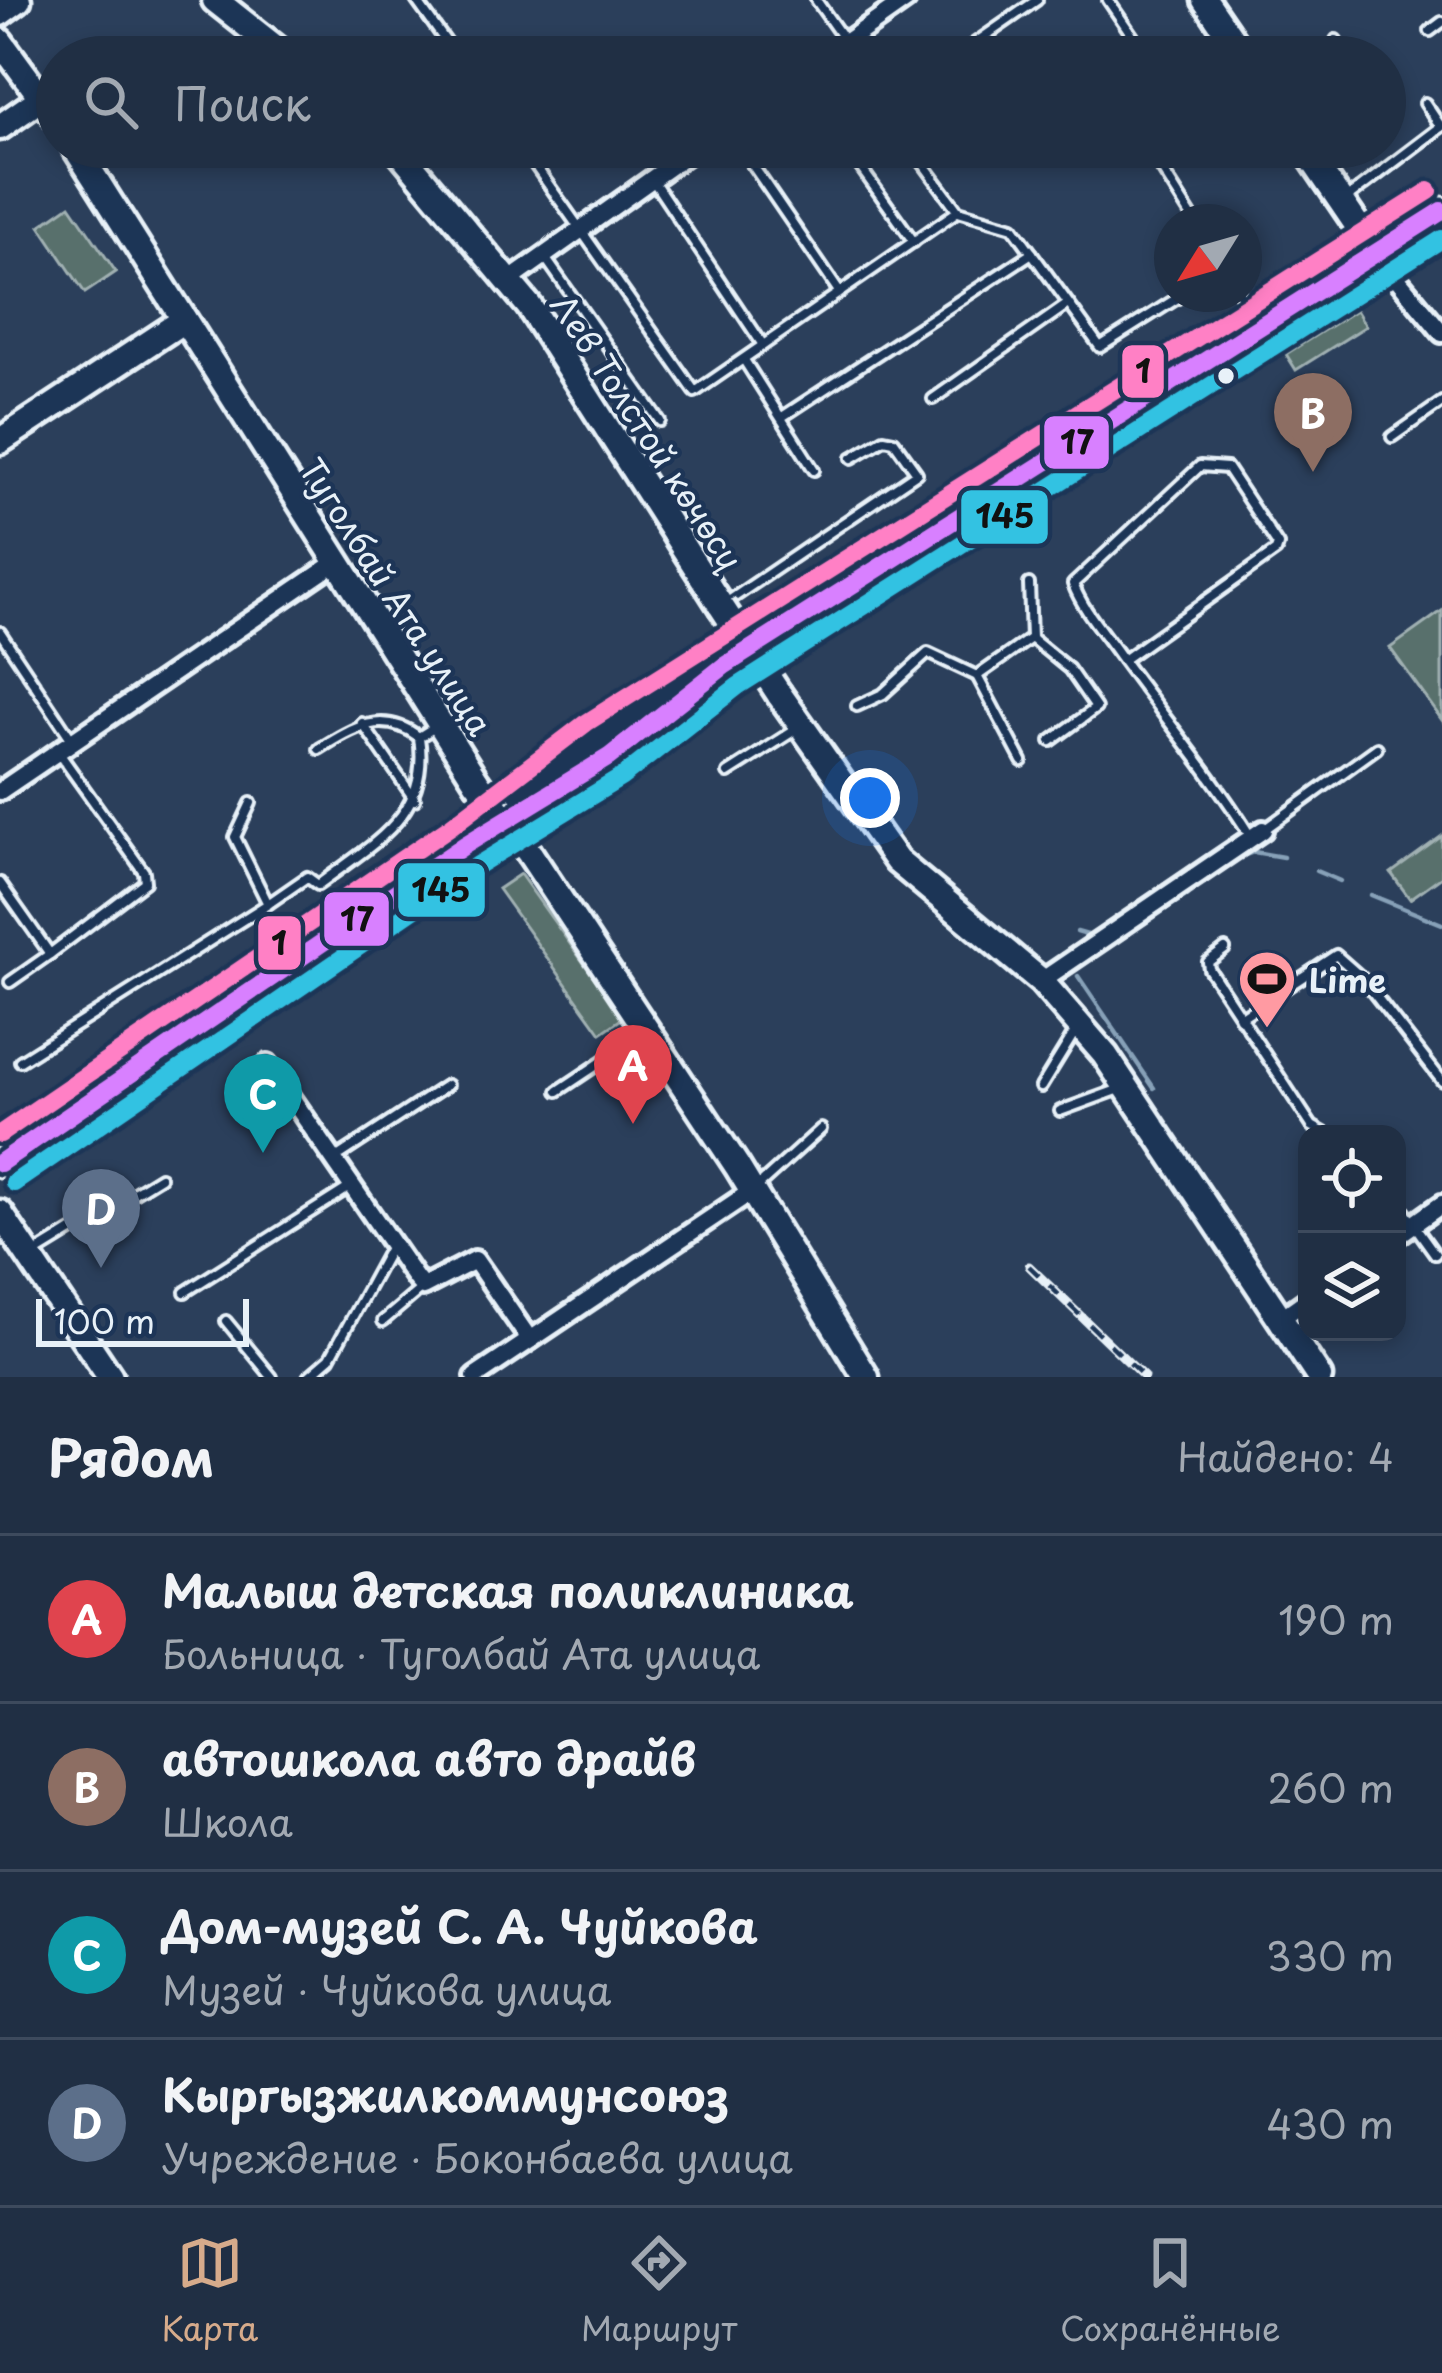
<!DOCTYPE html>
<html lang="ru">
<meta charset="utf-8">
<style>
:root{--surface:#202f44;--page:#28374b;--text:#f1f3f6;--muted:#a2a9b2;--line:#3d4a5d;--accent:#d6ab8b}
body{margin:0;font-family:"Playpen Sans",sans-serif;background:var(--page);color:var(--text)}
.controls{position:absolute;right:36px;bottom:36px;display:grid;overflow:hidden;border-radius:24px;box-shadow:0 6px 18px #0003}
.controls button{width:108px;height:108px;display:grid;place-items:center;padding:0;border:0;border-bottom:3px solid var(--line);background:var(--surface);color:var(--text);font:60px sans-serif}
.compass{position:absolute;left:1154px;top:204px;width:108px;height:108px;border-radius:50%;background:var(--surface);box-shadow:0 6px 18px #0003;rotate:233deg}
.scale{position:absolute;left:36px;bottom:30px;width:213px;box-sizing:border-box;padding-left:12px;border:6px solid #e8f1f8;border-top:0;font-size:33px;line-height:42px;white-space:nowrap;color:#e8f1f8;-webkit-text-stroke:9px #1d3557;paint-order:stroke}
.you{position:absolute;left:870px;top:798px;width:42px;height:42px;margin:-30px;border:9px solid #fff;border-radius:50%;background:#1a73e8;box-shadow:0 0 0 18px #1a73e833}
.badge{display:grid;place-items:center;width:78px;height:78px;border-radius:50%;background:var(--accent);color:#fff;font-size:39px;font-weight:700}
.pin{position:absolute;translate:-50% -99px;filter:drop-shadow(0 3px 6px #0008)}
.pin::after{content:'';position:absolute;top:63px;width:42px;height:36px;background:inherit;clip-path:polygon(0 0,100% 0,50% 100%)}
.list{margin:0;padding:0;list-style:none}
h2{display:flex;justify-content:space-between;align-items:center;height:156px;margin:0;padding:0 48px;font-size:51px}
h2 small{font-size:39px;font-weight:400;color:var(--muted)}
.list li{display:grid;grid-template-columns:78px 1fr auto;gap:36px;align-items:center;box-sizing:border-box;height:168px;padding:0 48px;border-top:3px solid var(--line)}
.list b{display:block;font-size:45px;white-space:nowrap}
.list p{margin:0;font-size:39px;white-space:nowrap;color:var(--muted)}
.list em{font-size:39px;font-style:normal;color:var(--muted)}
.icon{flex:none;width:66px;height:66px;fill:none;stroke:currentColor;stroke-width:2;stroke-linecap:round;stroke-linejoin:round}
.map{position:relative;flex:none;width:1442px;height:1377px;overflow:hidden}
.search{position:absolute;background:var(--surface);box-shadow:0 6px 18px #0003;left:36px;right:36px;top:36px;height:132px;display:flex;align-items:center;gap:30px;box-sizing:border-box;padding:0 42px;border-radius:66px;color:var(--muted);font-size:45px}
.sheet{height:828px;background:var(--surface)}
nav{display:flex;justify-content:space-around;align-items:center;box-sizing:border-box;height:168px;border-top:3px solid var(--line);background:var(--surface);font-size:33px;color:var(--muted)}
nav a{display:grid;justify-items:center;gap:6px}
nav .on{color:var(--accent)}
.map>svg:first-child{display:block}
.green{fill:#58706c;stroke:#a0b0b2;stroke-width:3}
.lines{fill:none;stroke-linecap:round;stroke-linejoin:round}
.stream{stroke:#87a1b8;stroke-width:4.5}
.lane-casing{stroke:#e8f1f8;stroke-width:16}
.street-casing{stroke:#e8f1f8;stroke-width:26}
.secondary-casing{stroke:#e8f1f8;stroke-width:33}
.primary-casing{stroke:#e8f1f8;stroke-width:33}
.lane{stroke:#1d3557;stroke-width:8}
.street{stroke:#1d3557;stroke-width:16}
.secondary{stroke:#1d3557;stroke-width:24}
.primary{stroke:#1d3557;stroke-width:24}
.rail-casing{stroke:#e8f1f8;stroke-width:9}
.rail{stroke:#1d3557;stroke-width:4.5;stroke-dasharray:14;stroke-linecap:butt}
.secondary-bridge-casing{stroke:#e8f1f8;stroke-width:33;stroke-linecap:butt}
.primary-bridge-casing{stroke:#e8f1f8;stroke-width:33;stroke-linecap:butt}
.secondary-bridge{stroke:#1d3557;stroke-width:24}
.primary-bridge{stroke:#1d3557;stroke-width:24}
.bus-1-casing{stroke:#1d3557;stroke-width:27}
.bus-2-casing{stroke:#1d3557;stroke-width:27}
.bus-3-casing{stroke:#1d3557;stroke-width:27}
.bus-1{stroke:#d880ff;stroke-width:18}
.bus-2{stroke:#33c2e2;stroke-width:18}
.bus-3{stroke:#ff80c5;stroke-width:18}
.bus-dot{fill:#e8f1f8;stroke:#1d3557;stroke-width:4.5}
.labels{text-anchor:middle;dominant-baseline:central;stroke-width:9;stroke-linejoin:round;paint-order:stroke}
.street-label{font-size:33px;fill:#e8f1f8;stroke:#1d3557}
.poi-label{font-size:33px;font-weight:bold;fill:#e8f1f8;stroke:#1d3557;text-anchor:start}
.line-badge{stroke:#1d3557;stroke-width:4.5}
.pale-badge-label{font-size:33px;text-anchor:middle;font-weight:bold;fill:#111}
</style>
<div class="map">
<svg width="1442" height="1377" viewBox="0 0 1442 1377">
<rect width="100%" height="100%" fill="#2b3f5b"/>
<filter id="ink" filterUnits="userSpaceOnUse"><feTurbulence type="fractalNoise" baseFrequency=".00833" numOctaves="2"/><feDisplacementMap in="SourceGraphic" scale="24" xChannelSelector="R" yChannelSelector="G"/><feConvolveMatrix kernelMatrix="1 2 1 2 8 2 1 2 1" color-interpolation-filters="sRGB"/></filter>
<g filter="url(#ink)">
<g class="green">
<path d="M 70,205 L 116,272 L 85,293 L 40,226 Z"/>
<path d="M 1356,310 L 1366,326 L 1296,370 L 1286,354 Z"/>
<path d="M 1013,454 L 1016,458 L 762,613 L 759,608 L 790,582 Z"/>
<path d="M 1038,492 L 892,598 L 793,658 L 790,653 Z"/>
<path d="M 1442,611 L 1442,720 L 1390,648 Z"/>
<path d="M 1442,836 L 1442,876 L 1410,899 L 1391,873 Z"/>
<path d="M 486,855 L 491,860 L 419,917 L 26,1180 L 24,1176 Z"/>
<path d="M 520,874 L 623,1018 L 601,1033 L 498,889 Z"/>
</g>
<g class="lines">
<g class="stream">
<path d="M 1240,857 L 1254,852 L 1283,857"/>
<path d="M 1316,871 L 1340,881"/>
<path d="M 1205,882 L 1208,880"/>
<path d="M 1371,895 L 1442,924"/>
<path d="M 1077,932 L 1091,936"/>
<path d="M 1115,942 L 1187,895"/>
<path d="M 1078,976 L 1154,1088"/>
</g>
<defs>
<g id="lane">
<path d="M 416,0 L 457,57"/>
<path d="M 816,0 L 845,41"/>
<path d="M 1108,0 L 1147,57"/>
<path d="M 1430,31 L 1442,22"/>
<path d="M 1336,40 L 1339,57"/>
<path d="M 845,55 L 846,57"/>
<path d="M 955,57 L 1037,0"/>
<path d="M 1186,57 L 1223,29"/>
<path d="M 1425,103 L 1441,127"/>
<path d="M 522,147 L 695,392 L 958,211"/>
<path d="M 740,147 L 840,293"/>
<path d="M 846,147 L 914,242"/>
<path d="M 911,147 L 958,211 L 1013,227 L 1100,347 L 1184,294"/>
<path d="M 1148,147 L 1195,222"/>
<path d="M 654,182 L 763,345"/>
<path d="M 1347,198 L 1442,126"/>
<path d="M 544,256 L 660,421"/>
<path d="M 1240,294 L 1257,320"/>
<path d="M 744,360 L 814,470"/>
<path d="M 933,399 L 1068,304"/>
<path d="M 782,417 L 1032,253"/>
<path d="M 1392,437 L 1442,402"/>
<path d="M 727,602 L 917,473 L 894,441 L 884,439 L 852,458"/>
<path d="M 0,632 L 72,740"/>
<path d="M 1031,638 L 1069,669 L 1096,708 L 1051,741"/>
<path d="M 1123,660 L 1276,551 L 1278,545 L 1227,468 L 1200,466 L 1073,584 C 1083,610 1103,632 1119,655 C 1163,716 1211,773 1251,837"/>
<path d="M 977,676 L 1022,761"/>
<path d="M 857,706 L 883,694 L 928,653 L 977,676 L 1031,638 L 1029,584"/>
<path d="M 362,723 L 415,800"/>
<path d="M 319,749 C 353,728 383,709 419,737"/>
<path d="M 728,773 L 800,727"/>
<path d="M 251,803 L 235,837 L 268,904 L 307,877 L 318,885 C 373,843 431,816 419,737 L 438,725"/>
<path d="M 1265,829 L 1377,748"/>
<path d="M 0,883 L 50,954 L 145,882 L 144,872 L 59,753"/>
<path d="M 1225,949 L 1208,962 L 1209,969 L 1312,1126 L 1326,1134"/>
<path d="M 10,982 L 50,954"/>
<path d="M 1240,1018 L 1336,955 L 1361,977 L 1442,1081"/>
<path d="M 20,1061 L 268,904"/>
<path d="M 1041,1087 L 1076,1030"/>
<path d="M 558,1091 L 642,1035"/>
<path d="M 1060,1111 L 1120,1089"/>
<path d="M 334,1159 L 447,1085"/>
<path d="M 756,1188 L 821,1129"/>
<path d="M 1397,1201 L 1435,1254"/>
<path d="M 36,1253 L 160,1177"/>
<path d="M 185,1292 L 350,1187"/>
<path d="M 226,1321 L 272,1377"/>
<path d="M 383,1321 L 423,1287"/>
<path d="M 308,1377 L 330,1358 L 391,1246"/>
</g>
<g id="street">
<path d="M 825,57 L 906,0"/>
<path d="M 1376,253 L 1442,333"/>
<path d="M 510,280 L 697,147"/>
<path d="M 0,791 L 335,563"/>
<path d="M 1041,981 L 1263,830"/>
<path d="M 268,1064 L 416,1279 L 423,1287 L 475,1260 L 530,1340"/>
<path d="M 1397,1236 L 1442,1204"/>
<path d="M 1280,1319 L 1307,1300"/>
<path d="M 475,1377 L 752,1191"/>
</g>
<g id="secondary">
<path d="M 1205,0 L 1244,57"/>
<path d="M 0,13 L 18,0"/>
<path d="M 0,41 L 57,119"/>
<path d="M 0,127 L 43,97"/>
<path d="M 75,147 L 477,782"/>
<path d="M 1304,147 L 1376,253"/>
<path d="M 0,441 L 184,320"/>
<path d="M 530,854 L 737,1166 L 866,1377"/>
<path d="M 0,1213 L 110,1377"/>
</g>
<g id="primary">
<path d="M 215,0 L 287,57"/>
<path d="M 396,147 L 529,306 L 721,606"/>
<path d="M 779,694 L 897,861 L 1041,981 L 1105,1055 L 1319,1377"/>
<path d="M 465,845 L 599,743 L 1442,211"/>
<path d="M 0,1163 L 476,838"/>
</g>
</defs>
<use href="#lane" class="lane-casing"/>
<use href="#street" class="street-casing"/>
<use href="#secondary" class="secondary-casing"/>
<use href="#primary" class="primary-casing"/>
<use href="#lane" class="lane"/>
<use href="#street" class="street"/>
<use href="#secondary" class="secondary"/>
<use href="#primary" class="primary"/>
<defs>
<path id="rail" d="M 1029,1266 L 1144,1377"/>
</defs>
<use href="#rail" class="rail-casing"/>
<use href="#rail" class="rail"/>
<defs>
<path id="secondary-bridge" d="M 477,782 L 530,854"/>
<path id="primary-bridge" d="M 721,606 L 779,694"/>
</defs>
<use href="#secondary-bridge" class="secondary-bridge-casing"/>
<use href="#primary-bridge" class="primary-bridge-casing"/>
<use href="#secondary-bridge" class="secondary-bridge"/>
<use href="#primary-bridge" class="primary-bridge"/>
<defs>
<path id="bus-1" d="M 0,1163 L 465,845 L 609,757 L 724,666 L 1442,211"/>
<path id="bus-2" d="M 14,1183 L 478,865 L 622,777 L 738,686 L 1442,239"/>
<path id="bus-3" d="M 0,1134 L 451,826 L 586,723 L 1429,191"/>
</defs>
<use href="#bus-1" class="bus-1-casing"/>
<use href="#bus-2" class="bus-2-casing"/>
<use href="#bus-3" class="bus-3-casing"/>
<use href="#bus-1" class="bus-1"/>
<use href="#bus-2" class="bus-2"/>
<use href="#bus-3" class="bus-3"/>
</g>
</g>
<defs>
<symbol id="stadium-pin" viewBox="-11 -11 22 30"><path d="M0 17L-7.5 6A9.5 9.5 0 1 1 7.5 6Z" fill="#ff9aa2" stroke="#1d3557"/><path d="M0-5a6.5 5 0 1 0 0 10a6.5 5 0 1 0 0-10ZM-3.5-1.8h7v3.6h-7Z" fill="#111"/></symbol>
</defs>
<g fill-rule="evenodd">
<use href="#stadium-pin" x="1234" y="946" width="66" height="90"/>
</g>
<circle class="bus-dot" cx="1226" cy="376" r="10"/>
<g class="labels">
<g class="street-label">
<text transform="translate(648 431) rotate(57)">Лев Толстой көчөсү</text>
<text transform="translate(397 596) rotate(57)">Туголбай Ата улица</text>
</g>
<g class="poi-label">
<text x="1309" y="979">Lime</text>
</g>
</g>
<g class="line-badge">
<rect x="1120" y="343" width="46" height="57" rx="12" fill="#ff80c5"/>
<rect x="1042" y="414" width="69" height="57" rx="12" fill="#d880ff"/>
<rect x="959" y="488" width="91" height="58" rx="12" fill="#33c2e2"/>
<rect x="396" y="861" width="91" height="58" rx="12" fill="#33c2e2"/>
<rect x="322" y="890" width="69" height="58" rx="12" fill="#d880ff"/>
<rect x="256" y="914" width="47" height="58" rx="12" fill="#ff80c5"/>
</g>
<g class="pale-badge-label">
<text x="1143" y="383">1</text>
<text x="1077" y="454">17</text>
<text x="1005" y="528">145</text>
<text x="441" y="902">145</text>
<text x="357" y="931">17</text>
<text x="279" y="955">1</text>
</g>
</svg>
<div class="controls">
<button><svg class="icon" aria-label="locate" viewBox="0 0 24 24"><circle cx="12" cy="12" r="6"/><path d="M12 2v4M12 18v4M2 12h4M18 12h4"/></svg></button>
<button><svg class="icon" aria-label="layers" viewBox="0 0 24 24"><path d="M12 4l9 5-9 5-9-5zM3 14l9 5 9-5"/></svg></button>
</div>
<svg class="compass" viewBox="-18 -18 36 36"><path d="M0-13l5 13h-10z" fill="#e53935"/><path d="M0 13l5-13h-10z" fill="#a2a9b2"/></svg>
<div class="scale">100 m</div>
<div class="you"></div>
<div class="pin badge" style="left:633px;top:1124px;background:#e0444e">A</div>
<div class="pin badge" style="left:1313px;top:472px;background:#8d6e63">B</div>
<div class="pin badge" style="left:263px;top:1153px;background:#0f9aa8">C</div>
<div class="pin badge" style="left:101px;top:1268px;background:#5c6f8a">D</div>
<div class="search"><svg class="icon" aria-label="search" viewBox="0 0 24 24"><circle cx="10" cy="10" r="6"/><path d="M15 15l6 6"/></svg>Поиск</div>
</div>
<section class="sheet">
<h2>Рядом<small>Найдено: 4</small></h2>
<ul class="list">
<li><span class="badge" style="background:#e0444e">A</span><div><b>Малыш детская поликлиника</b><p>Больница · Туголбай Ата улица</p></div><em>190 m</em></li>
<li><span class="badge" style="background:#8d6e63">B</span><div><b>автошкола авто драйв</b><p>Школа</p></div><em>260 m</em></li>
<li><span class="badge" style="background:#0f9aa8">C</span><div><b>Дом-музей С. А. Чуйкова</b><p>Музей · Чуйкова улица</p></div><em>330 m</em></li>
<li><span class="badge" style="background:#5c6f8a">D</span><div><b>Кыргызжилкоммунсоюз</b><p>Учреждение · Боконбаева улица</p></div><em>430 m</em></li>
</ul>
</section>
<nav>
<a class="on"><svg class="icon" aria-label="map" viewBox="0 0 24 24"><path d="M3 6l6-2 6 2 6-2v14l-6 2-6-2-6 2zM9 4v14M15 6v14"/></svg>Карта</a>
<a><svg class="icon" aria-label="directions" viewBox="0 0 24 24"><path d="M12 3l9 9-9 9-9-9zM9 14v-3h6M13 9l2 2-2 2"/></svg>Маршрут</a>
<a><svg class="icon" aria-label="saved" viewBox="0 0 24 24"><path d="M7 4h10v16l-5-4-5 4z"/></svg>Сохранённые</a>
</nav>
